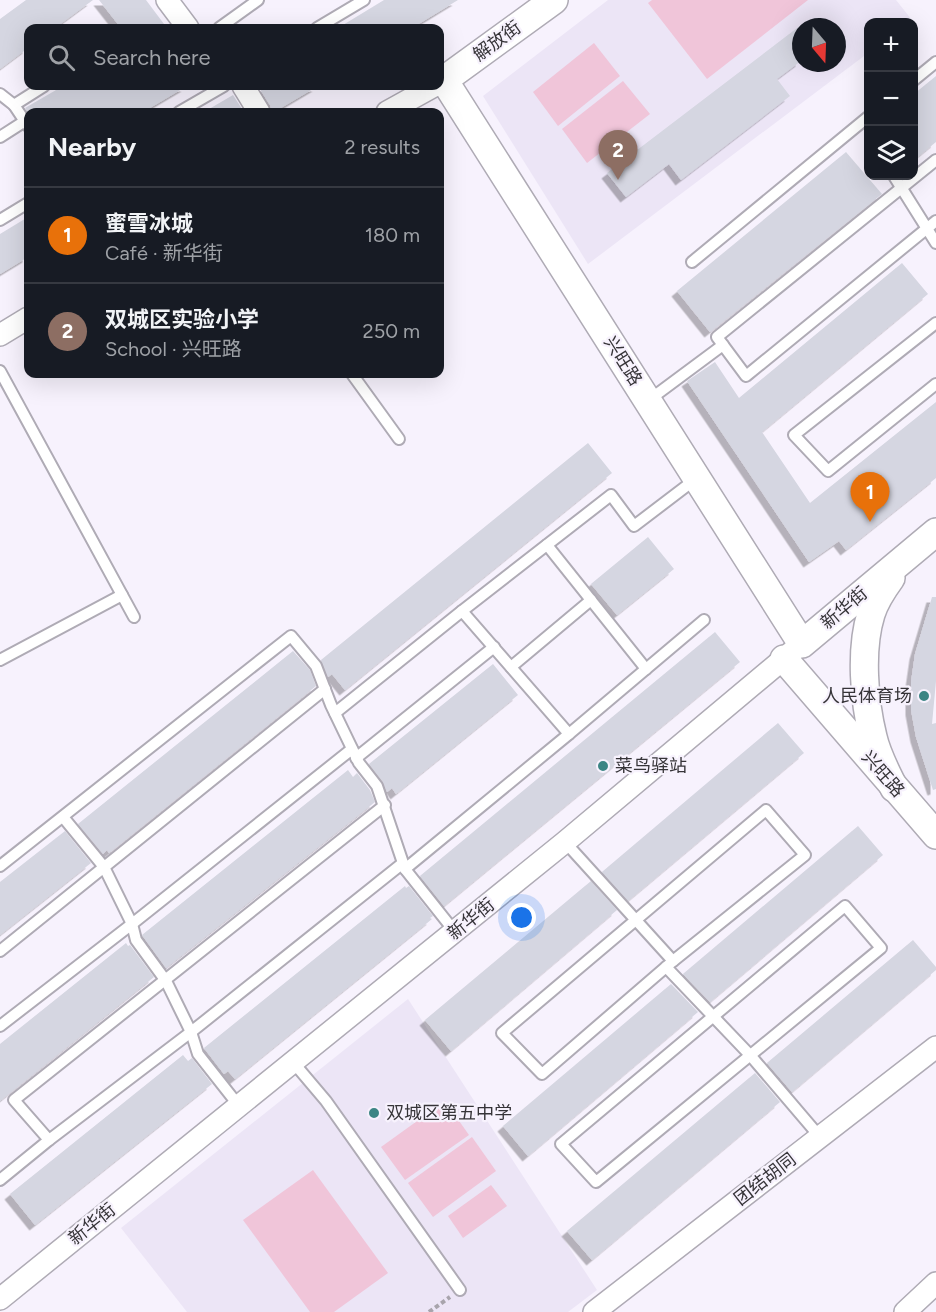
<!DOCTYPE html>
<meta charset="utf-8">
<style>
:root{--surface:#171b24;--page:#242831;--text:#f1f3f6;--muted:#9ea1a6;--line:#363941;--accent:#2563eb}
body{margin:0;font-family:Figtree,"Noto Sans SC",sans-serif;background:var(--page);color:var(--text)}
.controls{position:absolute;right:18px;top:18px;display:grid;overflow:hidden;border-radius:12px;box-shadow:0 6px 24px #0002}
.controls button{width:54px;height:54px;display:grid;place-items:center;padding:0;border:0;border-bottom:2px solid var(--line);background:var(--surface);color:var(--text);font:30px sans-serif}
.compass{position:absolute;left:792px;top:18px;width:54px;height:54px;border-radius:50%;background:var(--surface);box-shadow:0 6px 24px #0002;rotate:161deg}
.you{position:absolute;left:522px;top:918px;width:21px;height:21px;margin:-15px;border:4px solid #fff;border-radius:50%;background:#1a73e8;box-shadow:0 0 0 9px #1a73e833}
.badge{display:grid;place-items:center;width:39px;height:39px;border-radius:50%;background:var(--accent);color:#fff;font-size:20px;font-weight:700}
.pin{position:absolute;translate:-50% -50px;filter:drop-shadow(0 2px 3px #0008)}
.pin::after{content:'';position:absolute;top:32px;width:21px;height:18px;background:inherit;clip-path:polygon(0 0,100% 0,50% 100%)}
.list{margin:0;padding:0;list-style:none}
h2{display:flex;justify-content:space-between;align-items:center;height:78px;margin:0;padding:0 24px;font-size:26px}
h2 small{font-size:20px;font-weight:400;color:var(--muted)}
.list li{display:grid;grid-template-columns:39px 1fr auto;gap:18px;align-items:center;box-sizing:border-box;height:96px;padding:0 24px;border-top:2px solid var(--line)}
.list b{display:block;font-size:22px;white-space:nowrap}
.list p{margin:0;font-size:20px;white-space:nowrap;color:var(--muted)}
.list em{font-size:20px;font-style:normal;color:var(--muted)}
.icon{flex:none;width:33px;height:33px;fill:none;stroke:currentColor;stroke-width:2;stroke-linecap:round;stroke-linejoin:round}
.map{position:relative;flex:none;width:936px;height:1312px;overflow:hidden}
.search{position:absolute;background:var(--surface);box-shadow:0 6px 24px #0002;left:24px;top:24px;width:420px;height:66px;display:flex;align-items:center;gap:15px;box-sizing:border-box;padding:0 21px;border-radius:12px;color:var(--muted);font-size:22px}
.panel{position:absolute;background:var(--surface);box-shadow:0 6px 24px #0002;left:24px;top:108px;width:420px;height:270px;border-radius:12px}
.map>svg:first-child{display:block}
.built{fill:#ece5f6;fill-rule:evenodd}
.green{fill:#f0c5d9}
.building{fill:#d5d6e1;filter:url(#shadow)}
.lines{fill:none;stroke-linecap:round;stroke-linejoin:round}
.service-casing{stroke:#afabb5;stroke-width:14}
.minor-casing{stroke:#afabb5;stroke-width:24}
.tertiary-casing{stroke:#afabb5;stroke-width:30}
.path{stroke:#a8a4ac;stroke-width:4;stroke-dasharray:4.5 3;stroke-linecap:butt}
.service{stroke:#fff;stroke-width:10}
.minor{stroke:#fff;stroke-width:21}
.tertiary{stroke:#fff;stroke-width:27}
.poi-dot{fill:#3c8584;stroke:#f7f2fd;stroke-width:2}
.labels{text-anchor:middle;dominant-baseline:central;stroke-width:4.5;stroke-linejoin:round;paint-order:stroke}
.street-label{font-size:18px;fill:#363438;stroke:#f7f2fd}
.poi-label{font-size:18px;fill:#363438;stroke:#f7f2fd;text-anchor:start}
</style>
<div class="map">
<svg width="936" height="1312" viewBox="0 0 936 1312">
<defs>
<filter id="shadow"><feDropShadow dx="-5.5" dy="5.5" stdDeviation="0" flood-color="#0004"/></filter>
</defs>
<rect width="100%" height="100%" fill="#f7f2fd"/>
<g class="built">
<path d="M 608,0 L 896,0 L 912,20 L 909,22 L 868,22 L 868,53 L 588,264 L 483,96 ZM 801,27 L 837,27 L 837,63 L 801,63 Z"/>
<path d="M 408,999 L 597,1290 L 568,1312 L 187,1312 L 121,1228 Z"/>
</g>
<g class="green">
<path d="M 652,0 L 808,0 L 707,79 L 648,3 Z"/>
<path d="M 594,43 L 620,76 L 558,126 L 533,92 Z"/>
<path d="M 623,81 L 650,114 L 587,163 L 562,129 Z"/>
<path d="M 445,1101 L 469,1135 L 405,1180 L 381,1147 Z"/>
<path d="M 472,1137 L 496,1171 L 433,1217 L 408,1183 Z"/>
<path d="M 313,1170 L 388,1273 L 334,1312 L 310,1312 L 243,1220 Z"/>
<path d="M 491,1185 L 507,1206 L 463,1238 L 448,1216 Z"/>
</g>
<g class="building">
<path d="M 26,0 L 93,0 L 55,28 L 28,28 L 28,48 L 0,69 L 0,19 Z"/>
<path d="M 99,0 L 146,0 L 167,28 L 121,28 Z"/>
<path d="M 384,0 L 458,0 L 412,28 L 338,28 Z"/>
<path d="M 801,25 L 801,61 L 777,79 L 790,96 L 681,180 L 669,164 L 626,197 L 607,173 Z"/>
<path d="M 936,76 L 936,142 L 914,160 L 914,94 Z"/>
<path d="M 63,86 L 187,86 L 143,112 L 28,112 L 25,108 Z"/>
<path d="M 258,86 L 318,86 L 274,112 L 272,112 L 270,105 Z"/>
<path d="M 233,95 L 244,112 L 204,112 Z"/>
<path d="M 846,152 L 882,194 L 710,332 L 677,291 Z"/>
<path d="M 28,217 L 28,257 L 0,274 L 0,234 Z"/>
<path d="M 902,263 L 928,294 L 762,432 L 810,503 L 936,402 L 936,478 L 846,550 L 839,541 L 809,562 L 687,381 L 715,362 L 739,398 Z"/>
<path d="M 588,443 L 612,473 L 345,690 L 332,674 L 328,677 L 321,660 Z"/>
<path d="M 648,537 L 674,569 L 617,615 L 591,584 Z"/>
<path d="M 932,597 L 936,597 L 936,681 L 932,724 L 936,723 L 936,789 L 933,790 L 916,737 L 911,710 L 911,682 L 915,654 Z"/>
<path d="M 715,632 L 740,662 L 444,906 L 420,876 Z"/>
<path d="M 293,651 L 310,670 L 316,686 L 109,853 L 107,850 L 103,854 L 78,824 Z"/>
<path d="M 493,664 L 518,695 L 396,794 L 392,788 L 387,792 L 383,782 L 369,764 Z"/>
<path d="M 778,723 L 804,753 L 628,901 L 602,872 Z"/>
<path d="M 348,770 L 353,777 L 357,773 L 370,790 L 375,802 L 166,968 L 142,935 Z"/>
<path d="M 858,826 L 883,855 L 710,1002 L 683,974 Z"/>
<path d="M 65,831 L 91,863 L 0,935 L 0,882 Z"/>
<path d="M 591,881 L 617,910 L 451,1051 L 425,1020 Z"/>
<path d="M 405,886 L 406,888 L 409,886 L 433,916 L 430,918 L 432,919 L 235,1079 L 228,1071 L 224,1074 L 204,1048 Z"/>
<path d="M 913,940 L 936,967 L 936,970 L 792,1092 L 767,1063 Z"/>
<path d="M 126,943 L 128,946 L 130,945 L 154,977 L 0,1101 L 0,1044 Z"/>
<path d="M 671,984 L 698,1012 L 528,1156 L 503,1126 Z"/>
<path d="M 183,1055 L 188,1061 L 192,1058 L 212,1084 L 35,1225 L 10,1194 Z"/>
<path d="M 755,1073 L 780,1102 L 592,1260 L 567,1231 Z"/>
</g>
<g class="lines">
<defs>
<g id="service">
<path d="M 219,28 L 258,0"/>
<path d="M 317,28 L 364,0"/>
<path d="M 914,80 L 936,62"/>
<path d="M 0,94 L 14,105"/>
<path d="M 179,112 L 224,86"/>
<path d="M 28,126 L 14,105 L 44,86"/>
<path d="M 0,137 L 25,121"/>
<path d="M 936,160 L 717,337 L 746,376 L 936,221"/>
<path d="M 894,176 L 936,243"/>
<path d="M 0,220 L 28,203"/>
<path d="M 692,262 L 868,117"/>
<path d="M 936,323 L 794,435 L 828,471 L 936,384"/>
<path d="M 0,371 L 134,617"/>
<path d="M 352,374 L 399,439"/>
<path d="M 649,400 L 723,345"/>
<path d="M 547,545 L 646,669"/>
<path d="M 462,611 L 611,495 L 634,526 L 697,478"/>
<path d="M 0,660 L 122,595"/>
<path d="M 511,667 L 591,600"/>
<path d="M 335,713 L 462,611 L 569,734 L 405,869"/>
<path d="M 569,734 L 704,620"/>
<path d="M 356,758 L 494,647"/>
<path d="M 766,810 L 805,855 L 673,961 L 542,1074 L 502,1033 Z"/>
<path d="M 63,817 L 104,867 L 132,924 L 136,940 L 166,981 L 191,1032 L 198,1054 L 239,1106"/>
<path d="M 565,842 L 673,961"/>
<path d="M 0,866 L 291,636 L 316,666 L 331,705 L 359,763 L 377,786 L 405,869 L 455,932"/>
<path d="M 845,906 L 881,948 L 596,1182 L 561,1144 Z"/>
<path d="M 0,951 L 325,689"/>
<path d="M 666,967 L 750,1055 L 820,1137"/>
<path d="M 0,1026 L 132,924 L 352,749"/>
<path d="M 293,1062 L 326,1101 L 460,1290"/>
<path d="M 49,1140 L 14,1100 L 385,805"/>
<path d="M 0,1180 L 49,1140 L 191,1032 L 403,863"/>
</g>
<g id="minor">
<path d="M 167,0 L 188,28"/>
<path d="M 243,86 L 259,112"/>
<path d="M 387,112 L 434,86"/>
<path d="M 0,335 L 28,318"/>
<path d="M 0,1299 L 565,842 L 794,650"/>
<path d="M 594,1312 L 936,1047"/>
<path d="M 905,1312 L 936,1283"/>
</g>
<g id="tertiary">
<path d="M 554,0 L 444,80 L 802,644 L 936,532"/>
<path d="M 891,578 C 883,589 875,601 871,614 C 860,649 864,701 873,737 C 877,755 886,771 894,788"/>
<path d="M 784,659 L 936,835"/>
</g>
</defs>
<use href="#service" class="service-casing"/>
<use href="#minor" class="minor-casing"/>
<use href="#tertiary" class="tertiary-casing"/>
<path class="path" d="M 429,1312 L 450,1297"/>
<use href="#service" class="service"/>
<use href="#minor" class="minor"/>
<use href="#tertiary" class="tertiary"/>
</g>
<g class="poi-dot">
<circle cx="924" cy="696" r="6"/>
<circle cx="603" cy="766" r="6"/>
<circle cx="374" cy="1113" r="6"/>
</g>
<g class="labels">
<g class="street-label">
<text transform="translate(497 41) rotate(-36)">解放街</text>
<text transform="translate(623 361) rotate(58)">兴旺路</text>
<text transform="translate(844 608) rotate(-40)">新华街</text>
<text transform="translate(883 774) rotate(49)">兴旺路</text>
<text transform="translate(471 919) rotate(-39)">新华街</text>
<text transform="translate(765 1179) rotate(-38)">团结胡同</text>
<text transform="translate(92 1224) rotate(-39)">新华街</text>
</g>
<g class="poi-label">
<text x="912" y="696" text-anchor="end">人民体育场</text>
<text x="615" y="766">菜鸟驿站</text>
<text x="386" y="1113">双城区第五中学</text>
</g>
</g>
</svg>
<div class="controls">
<button>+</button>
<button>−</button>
<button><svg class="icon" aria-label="layers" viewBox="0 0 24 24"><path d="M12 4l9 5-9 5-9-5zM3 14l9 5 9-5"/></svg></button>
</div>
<svg class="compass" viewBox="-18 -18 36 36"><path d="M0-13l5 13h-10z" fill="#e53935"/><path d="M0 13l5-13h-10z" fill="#9ea1a6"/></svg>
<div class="you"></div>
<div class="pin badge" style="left:870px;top:522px;background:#e8710a">1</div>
<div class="pin badge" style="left:618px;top:180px;background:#8d6e63">2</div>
<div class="search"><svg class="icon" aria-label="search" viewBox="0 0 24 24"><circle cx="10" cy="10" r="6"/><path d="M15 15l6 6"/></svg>Search here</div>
<section class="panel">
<h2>Nearby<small>2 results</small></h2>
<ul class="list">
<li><span class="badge" style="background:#e8710a">1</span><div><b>蜜雪冰城</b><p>Café · 新华街</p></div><em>180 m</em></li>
<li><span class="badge" style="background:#8d6e63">2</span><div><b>双城区实验小学</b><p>School · 兴旺路</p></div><em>250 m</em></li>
</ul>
</section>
</div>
